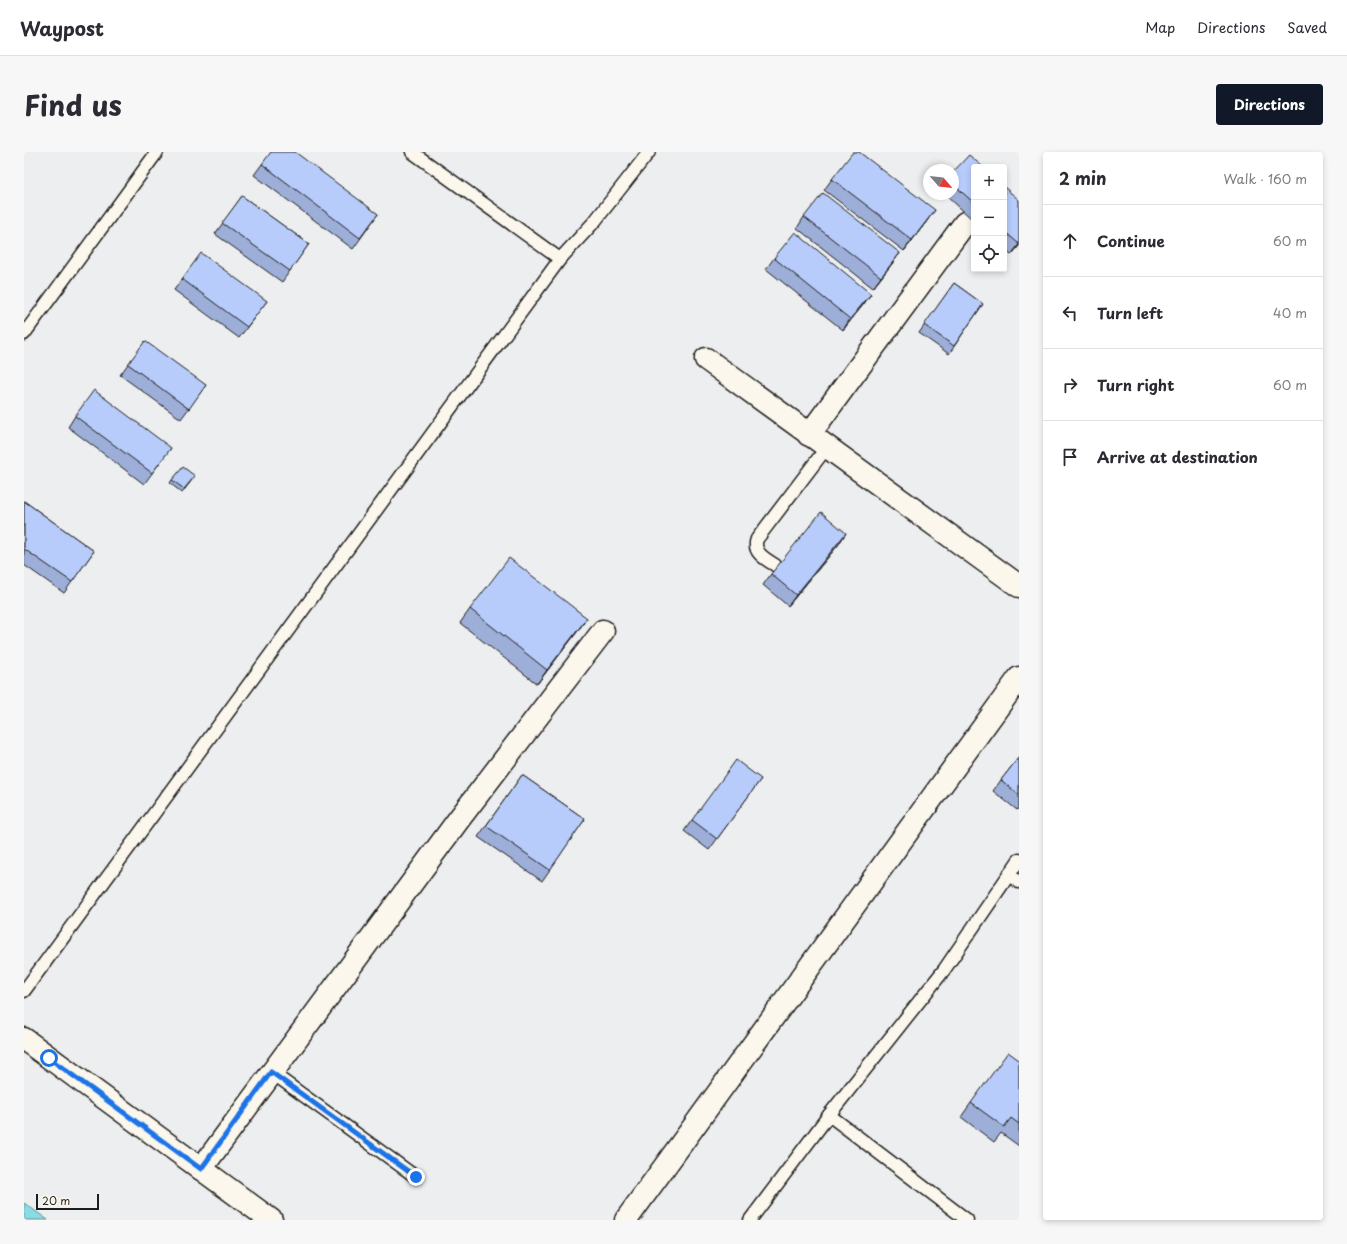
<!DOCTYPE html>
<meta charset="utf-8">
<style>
:root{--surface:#fff;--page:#f7f7f7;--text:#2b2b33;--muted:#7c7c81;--line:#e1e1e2;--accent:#111827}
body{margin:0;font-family:"Playpen Sans",sans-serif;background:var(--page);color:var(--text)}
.controls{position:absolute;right:12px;top:12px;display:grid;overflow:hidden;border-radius:4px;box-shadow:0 2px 6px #0003}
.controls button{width:36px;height:36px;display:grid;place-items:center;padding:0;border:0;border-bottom:1px solid var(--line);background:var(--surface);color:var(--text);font:20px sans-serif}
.compass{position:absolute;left:899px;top:12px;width:36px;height:36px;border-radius:50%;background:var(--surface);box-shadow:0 2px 6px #0003;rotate:118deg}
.scale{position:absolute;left:12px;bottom:10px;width:63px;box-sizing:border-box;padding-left:4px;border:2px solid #1c1c1c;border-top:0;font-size:11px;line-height:14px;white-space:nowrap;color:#1c1c1c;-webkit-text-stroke:3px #fbf7ec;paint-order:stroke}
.stop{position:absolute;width:12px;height:12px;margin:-9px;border:3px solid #1a73e8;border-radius:50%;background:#fff}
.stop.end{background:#1a73e8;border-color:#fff;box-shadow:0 1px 4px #0008}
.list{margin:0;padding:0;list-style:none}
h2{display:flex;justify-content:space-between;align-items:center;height:52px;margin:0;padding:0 16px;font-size:17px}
h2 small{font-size:13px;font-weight:400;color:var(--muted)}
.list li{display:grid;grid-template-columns:26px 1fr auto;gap:12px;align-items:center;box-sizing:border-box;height:72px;padding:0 16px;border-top:1px solid var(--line)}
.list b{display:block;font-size:15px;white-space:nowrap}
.list em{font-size:13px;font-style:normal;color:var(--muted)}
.icon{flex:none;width:22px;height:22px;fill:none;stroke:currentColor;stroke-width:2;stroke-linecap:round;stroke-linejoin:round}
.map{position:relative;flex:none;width:995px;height:1068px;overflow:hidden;border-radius:4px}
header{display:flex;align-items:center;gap:24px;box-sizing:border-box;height:56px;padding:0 20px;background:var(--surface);border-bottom:1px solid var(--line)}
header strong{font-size:19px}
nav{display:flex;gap:22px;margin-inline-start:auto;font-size:14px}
.intro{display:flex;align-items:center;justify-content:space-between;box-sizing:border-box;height:96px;padding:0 24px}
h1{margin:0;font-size:28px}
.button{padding:10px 18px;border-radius:4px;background:var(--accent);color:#fff;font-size:14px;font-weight:700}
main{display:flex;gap:24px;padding:0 24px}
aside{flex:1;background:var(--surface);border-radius:4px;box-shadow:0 2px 6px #0003}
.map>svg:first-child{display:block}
.water{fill:#8adbe3;stroke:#5e8f93}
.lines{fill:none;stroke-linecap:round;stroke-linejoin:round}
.service-casing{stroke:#1c1c1c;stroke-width:15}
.minor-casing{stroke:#1c1c1c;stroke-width:25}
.service{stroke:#fbf7ec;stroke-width:12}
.minor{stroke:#fbf7ec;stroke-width:22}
.wall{fill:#9dafd8;stroke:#1c1c1c}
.shaded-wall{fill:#808fb0;stroke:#1c1c1c}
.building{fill:#b7ccfb;stroke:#1c1c1c}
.route{stroke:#1a73e8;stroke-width:5}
</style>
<header>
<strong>Waypost</strong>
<nav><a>Map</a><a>Directions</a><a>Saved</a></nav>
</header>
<div class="intro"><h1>Find us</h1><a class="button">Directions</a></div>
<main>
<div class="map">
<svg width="995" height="1068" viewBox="0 0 995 1068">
<rect width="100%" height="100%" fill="#edeeef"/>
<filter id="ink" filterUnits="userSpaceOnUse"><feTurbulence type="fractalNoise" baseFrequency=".025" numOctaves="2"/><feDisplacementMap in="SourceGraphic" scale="8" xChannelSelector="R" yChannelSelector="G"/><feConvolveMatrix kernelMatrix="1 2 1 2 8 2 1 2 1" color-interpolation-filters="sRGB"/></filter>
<g filter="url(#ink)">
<path class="water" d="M 0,1051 L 24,1068 L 0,1068 Z"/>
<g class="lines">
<defs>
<g id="service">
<path d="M 388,0 L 536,107 L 571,69 L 625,0"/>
<path d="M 0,182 L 133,0"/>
<path d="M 751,413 C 741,407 728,400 733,387 L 803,295"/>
<path d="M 985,723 L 995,730"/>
<path d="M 0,839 L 536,107"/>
<path d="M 247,920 L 392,1025"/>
<path d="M 805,963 L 943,1068"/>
<path d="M 726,1068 L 805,963 L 920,818 L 995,708"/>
</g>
<g id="minor">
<path d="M 682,207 L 995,434"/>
<path d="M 785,283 L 941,71"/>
<path d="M 0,887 L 247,1068"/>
<path d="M 177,1017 L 435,667 L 579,479"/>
<path d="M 602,1068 L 995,526"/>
</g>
</defs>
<use href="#service" class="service-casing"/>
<use href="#minor" class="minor-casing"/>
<use href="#service" class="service"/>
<use href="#minor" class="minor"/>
</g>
<g class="wall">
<path d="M 238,12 L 354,62 L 329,97 L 230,23 Z"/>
<path d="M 950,15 L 950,69 L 921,42 L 929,42 L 929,20 Z"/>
<path d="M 808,27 L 903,69 L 880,99 L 800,38 Z"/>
<path d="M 980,35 L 995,94 L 987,103 L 980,97 Z"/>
<path d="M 218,44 L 285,92 L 258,130 L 191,82 Z"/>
<path d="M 780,65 L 876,101 L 849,136 L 773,76 Z"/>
<path d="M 750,106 L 847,142 L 839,153 L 819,178 L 742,117 Z"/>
<path d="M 158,127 L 243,149 L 215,186 L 150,138 Z"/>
<path d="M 930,131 L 959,152 L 925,202 L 895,181 Z"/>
<path d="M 104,212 L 182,233 L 157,267 L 96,223 Z"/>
<path d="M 51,264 L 147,296 L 120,332 L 44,275 Z"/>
<path d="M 148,328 L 168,328 L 158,341 L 146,331 Z"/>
<path d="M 0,349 L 70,399 L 40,441 L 0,413 Z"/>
<path d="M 815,392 L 764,454 L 739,433 L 747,422 Z"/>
<path d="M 446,457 L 563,466 L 553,480 L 513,532 L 436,471 Z"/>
<path d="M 995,605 L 995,655 L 993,658 L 969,639 L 977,628 Z"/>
<path d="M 498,623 L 561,667 L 518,729 L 454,685 Z"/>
<path d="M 737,627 L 685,698 L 660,679 L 668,668 Z"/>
<path d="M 995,908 L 995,994 L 977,981 L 970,990 L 937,965 L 947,951 Z"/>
</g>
<g class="shaded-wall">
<path d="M 911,58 L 903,69 L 880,99 L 888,88 Z"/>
<path d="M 995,92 L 995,94 L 987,103 Z"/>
<path d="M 876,101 L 868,112 L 849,136 L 857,125 Z"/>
<path d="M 847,142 L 839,153 L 819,178 L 826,167 Z"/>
<path d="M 822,381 L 815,392 L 764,454 L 772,443 Z"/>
<path d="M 563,466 L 553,480 L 513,532 L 523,518 Z"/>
</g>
<g class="building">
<path d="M 247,0 L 271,0 L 354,62 L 336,86 L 238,12 Z"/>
<path d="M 829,0 L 835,0 L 911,58 L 888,88 L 808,27 Z"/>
<path d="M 945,3 L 959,15 L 950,15 L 950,51 L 929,32 L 929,20 Z"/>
<path d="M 980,35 L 995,48 L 995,92 L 980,79 Z"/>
<path d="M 799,41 L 876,101 L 857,125 L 780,65 Z"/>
<path d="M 218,44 L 285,92 L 266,119 L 198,71 Z"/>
<path d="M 771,80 L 847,142 L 826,167 L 750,106 Z"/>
<path d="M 177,101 L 243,149 L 223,175 L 158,127 Z"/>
<path d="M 930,131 L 959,152 L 930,194 L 900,173 Z"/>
<path d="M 121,189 L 182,233 L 165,257 L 104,212 Z"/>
<path d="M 70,238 L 147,296 L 128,321 L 51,264 Z"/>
<path d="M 159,315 L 171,324 L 160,337 L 148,328 Z"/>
<path d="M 0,349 L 70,399 L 48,430 L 0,397 Z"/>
<path d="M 797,360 L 822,381 L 772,443 L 747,422 Z"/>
<path d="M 485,406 L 563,466 L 523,518 L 446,457 Z"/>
<path d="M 995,605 L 995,643 L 977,628 Z"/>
<path d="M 712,608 L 737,627 L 693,687 L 668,668 Z"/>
<path d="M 498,623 L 561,667 L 526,718 L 462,674 Z"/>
<path d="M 984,900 L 995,908 L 995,972 L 987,966 L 980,975 L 947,951 Z"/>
</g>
</g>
<g class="lines" filter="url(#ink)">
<path class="route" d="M 25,906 L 177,1017 L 247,920 L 392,1025"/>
</g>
</svg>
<div class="controls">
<button>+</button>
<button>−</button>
<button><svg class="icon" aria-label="locate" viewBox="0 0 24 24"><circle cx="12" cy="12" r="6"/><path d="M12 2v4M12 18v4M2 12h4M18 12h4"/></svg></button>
</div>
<svg class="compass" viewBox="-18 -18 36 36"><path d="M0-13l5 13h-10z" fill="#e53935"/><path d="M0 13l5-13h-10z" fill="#7c7c81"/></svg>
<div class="scale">20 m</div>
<div class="stop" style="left:25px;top:906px"></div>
<div class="stop end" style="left:392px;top:1025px"></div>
</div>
<aside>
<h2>2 min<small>Walk · 160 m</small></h2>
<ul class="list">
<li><svg class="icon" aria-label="ahead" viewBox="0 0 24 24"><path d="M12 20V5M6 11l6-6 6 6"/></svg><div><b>Continue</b></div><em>60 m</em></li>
<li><svg class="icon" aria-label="left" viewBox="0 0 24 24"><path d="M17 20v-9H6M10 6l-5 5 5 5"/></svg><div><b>Turn left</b></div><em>40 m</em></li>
<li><svg class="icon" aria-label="right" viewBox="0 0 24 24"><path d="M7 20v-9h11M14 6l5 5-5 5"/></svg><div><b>Turn right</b></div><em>60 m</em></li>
<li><svg class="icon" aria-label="arrive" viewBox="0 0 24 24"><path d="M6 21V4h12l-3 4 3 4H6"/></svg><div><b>Arrive at destination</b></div></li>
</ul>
</aside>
</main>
